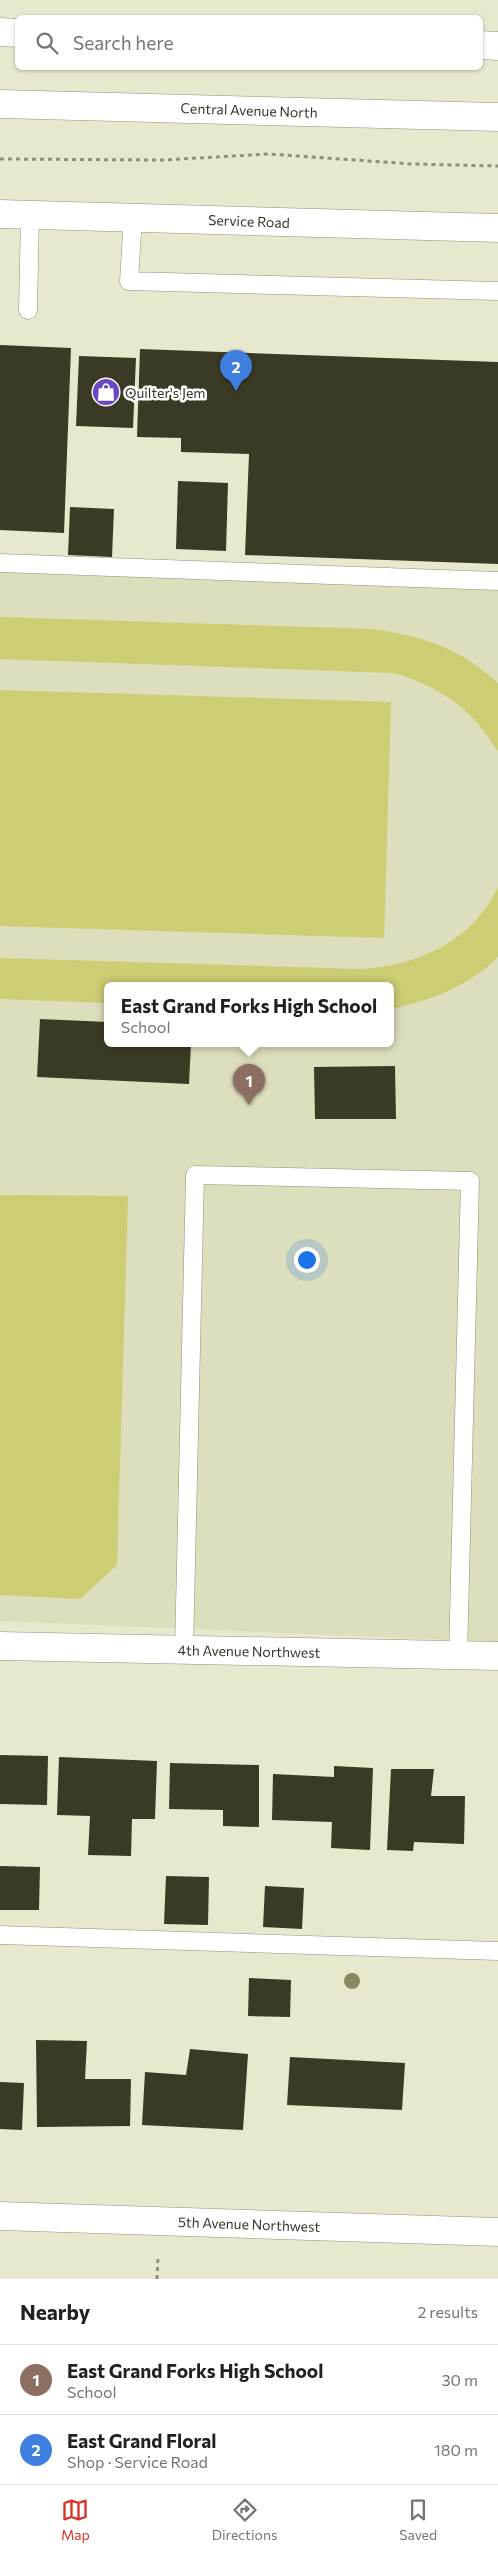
<!DOCTYPE html>
<meta charset="utf-8">
<style>
:root{--surface:#fff;--page:#f6f6f6;--text:#202124;--muted:#757577;--line:#e0e0e0;--accent:#d93025}
body{margin:0;font-family:Commissioner,sans-serif;background:var(--page);color:var(--text)}
.you{position:absolute;left:306px;top:1259px;width:18px;height:18px;margin:-12px;border:4px solid #fff;border-radius:50%;background:#1a73e8;box-shadow:0 0 0 8px #1a73e833}
.badge{display:grid;place-items:center;width:32px;height:32px;border-radius:50%;background:var(--accent);color:#fff;font-size:16px;font-weight:700}
.pin{position:absolute;translate:-50% -41px;filter:drop-shadow(0 1px 2px #0008)}
.pin::after{content:'';position:absolute;top:26px;width:18px;height:15px;background:inherit;clip-path:polygon(0 0,100% 0,50% 100%)}
.popup{position:absolute;left:104px;top:982px;width:290px;height:65px;box-sizing:border-box;display:grid;place-content:center;border-radius:8px;background:var(--surface);filter:drop-shadow(0 1px 4px #0005);font-size:16px;white-space:nowrap;color:var(--muted)}
.popup b{font-size:19px;color:var(--text)}
.popup::after{content:'';position:absolute;left:50%;top:100%;margin-left:-10px;border:10px solid transparent;border-top-color:var(--surface)}
.list{margin:0;padding:0;list-style:none}
h2{display:flex;justify-content:space-between;align-items:center;height:65px;margin:0;padding:0 20px;font-size:21px}
h2 small{font-size:16px;font-weight:400;color:var(--muted)}
.list li{display:grid;grid-template-columns:32px 1fr auto;gap:15px;align-items:center;box-sizing:border-box;height:70px;padding:0 20px;border-top:1px solid var(--line)}
.list b{display:block;font-size:19px;white-space:nowrap}
.list p{margin:0;font-size:16px;white-space:nowrap;color:var(--muted)}
.list em{font-size:16px;font-style:normal;color:var(--muted)}
.icon{flex:none;width:28px;height:28px;fill:none;stroke:currentColor;stroke-width:2;stroke-linecap:round;stroke-linejoin:round}
.map{position:relative;flex:none;width:498px;height:2279px;overflow:hidden}
.search{position:absolute;background:var(--surface);box-shadow:0 1px 4px #0004;left:15px;right:15px;top:15px;height:55px;display:flex;align-items:center;gap:12px;box-sizing:border-box;padding:0 18px;border-radius:8px;color:var(--muted);font-size:19px}
.sheet{height:205px;background:var(--surface)}
nav{display:flex;justify-content:space-around;align-items:center;box-sizing:border-box;height:70px;border-top:1px solid var(--line);background:var(--surface);font-size:14px;color:var(--muted)}
nav a{display:grid;justify-items:center;gap:2px}
nav .on{color:var(--accent)}
.map>svg:first-child{display:block}
.built{fill:#dddebc;fill-rule:evenodd}
.green{fill:#cdcd74}
.building{fill:#3b3b25}
.lines{fill:none;stroke-linecap:round;stroke-linejoin:round}
.lane-casing{stroke:#909078;stroke-width:19}
.street-casing{stroke:#909078;stroke-width:29}
.secondary-casing{stroke:#909078;stroke-width:29}
.path{stroke:#8e8f7c;stroke-width:3;stroke-dasharray:4 4;stroke-linecap:butt}
.lane{stroke:#fff;stroke-width:18}
.street{stroke:#fff;stroke-width:28}
.secondary{stroke:#fff;stroke-width:28}
.tree{fill:#888863}
.labels{text-anchor:middle;dominant-baseline:central;stroke-width:5;stroke-linejoin:round;paint-order:stroke}
.street-label{font-size:14px;fill:#36362b;stroke:#fff}
.poi-label{font-size:14px;fill:#36362b;stroke:#fff;text-anchor:start}
</style>
<div class="map">
<svg width="498" height="2279" viewBox="0 0 498 2279">
<rect width="100%" height="100%" fill="#e7e8cd"/>
<path class="built" d="M 0,568 L 498,589 L 498,1642 L 0,1621 ZM 108,986 L 390,986 L 390,1044 L 108,1044 Z"/>
<g class="green">
<path d="M 0,617 L 372,629 C 420,635 462,649 498,683 L 498,752 C 474,710 440,686 393,673 L 0,659 Z"/>
<path d="M 0,690 L 391,702 L 384,938 L 0,926 Z"/>
<path d="M 498,887 L 498,957 C 469,986 430,1001 390,1009 L 390,986 L 108,986 L 108,1003 L 0,999 L 0,958 L 361,969 C 418,966 473,941 498,887 Z"/>
<path d="M 0,1195 L 128,1196 L 117,1565 L 80,1599 L 0,1595 Z"/>
</g>
<g class="building">
<path d="M 0,345 L 71,348 L 64,533 L 0,530 Z"/>
<path d="M 140,349 L 498,362 L 498,564 L 245,555 L 249,454 L 181,452 L 181,438 L 137,437 Z"/>
<path d="M 79,356 L 136,358 L 133,428 L 76,426 Z"/>
<path d="M 178,481 L 228,483 L 226,551 L 176,549 Z"/>
<path d="M 70,507 L 114,509 L 112,557 L 68,555 Z"/>
<path d="M 40,1019 L 108,1022 L 108,1044 L 191,1044 L 189,1084 L 37,1077 Z"/>
<path d="M 193,1044 L 254,1044 L 254,1048 Z"/>
<path d="M 395,1066 L 396,1119 L 315,1119 L 314,1067 Z"/>
<path d="M 0,1755 L 48,1756 L 47,1805 L 0,1804 Z"/>
<path d="M 59,1757 L 157,1761 L 155,1819 L 132,1819 L 131,1856 L 88,1855 L 90,1816 L 57,1815 Z"/>
<path d="M 170,1763 L 259,1765 L 259,1827 L 223,1826 L 223,1810 L 169,1809 Z"/>
<path d="M 334,1766 L 373,1768 L 370,1850 L 331,1848 L 332,1822 L 272,1820 L 273,1774 L 334,1777 Z"/>
<path d="M 391,1769 L 434,1769 L 431,1796 L 465,1796 L 464,1844 L 414,1842 L 413,1851 L 387,1850 Z"/>
<path d="M 0,1866 L 40,1867 L 39,1910 L 0,1910 Z"/>
<path d="M 166,1876 L 209,1877 L 208,1925 L 164,1924 Z"/>
<path d="M 265,1886 L 304,1888 L 302,1929 L 263,1927 Z"/>
<path d="M 249,1978 L 291,1980 L 290,2017 L 248,2016 Z"/>
<path d="M 36,2040 L 87,2041 L 85,2079 L 131,2079 L 130,2126 L 37,2127 Z"/>
<path d="M 190,2049 L 248,2054 L 243,2130 L 142,2125 L 145,2072 L 186,2075 Z"/>
<path d="M 290,2057 L 405,2063 L 402,2110 L 287,2105 Z"/>
<path d="M 0,2082 L 24,2083 L 22,2130 L 0,2129 Z"/>
</g>
<g class="lines">
<defs>
<g id="lane">
<path d="M 133,218 L 129,281 L 498,291"/>
<path d="M 28,310 L 30,215"/>
<path d="M 0,563 L 498,581"/>
<path d="M 184,1650 L 195,1175 L 470,1181 L 458,1656"/>
<path d="M 0,1935 L 498,1951"/>
</g>
<g id="street">
<path d="M 0,214 L 498,228"/>
<path d="M 0,1646 L 498,1656"/>
<path d="M 0,2216 L 498,2232"/>
</g>
<g id="secondary">
<path d="M 0,32 L 18,33"/>
<path d="M 480,45 L 498,46"/>
<path d="M 0,104 L 498,117"/>
</g>
</defs>
<use href="#lane" class="lane-casing"/>
<use href="#street" class="street-casing"/>
<use href="#secondary" class="secondary-casing"/>
<g class="path">
<path d="M 0,159 L 162,160 L 269,154 L 412,164 L 498,166"/>
<path d="M 157,2279 L 158,2257"/>
</g>
<use href="#lane" class="lane"/>
<use href="#street" class="street"/>
<use href="#secondary" class="secondary"/>
</g>
<circle class="tree" cx="352" cy="1981" r="8"/>
<defs>
<symbol id="shop-disc" viewBox="-11 -11 22 22"><circle r="9.5" fill="#6949c2" stroke="#fff"/><path d="M-5-2.5h2.3a2.7 3.5 0 0 1 5.4 0H5L5.5 6h-11ZM-1.5-2.5h3a1.5 2.3 0 0 0-3 0Z" fill="#fff"/></symbol>
</defs>
<g fill-rule="evenodd">
<use href="#shop-disc" x="90" y="376" width="32" height="32"/>
</g>
<g class="labels">
<g class="street-label">
<text transform="translate(249 110) rotate(2)">Central Avenue North</text>
<text transform="translate(249 221) rotate(2)">Service Road</text>
<text transform="translate(249 1651) rotate(1)">4th Avenue Northwest</text>
<text transform="translate(249 2224) rotate(2)">5th Avenue Northwest</text>
</g>
<g class="poi-label">
<text x="125" y="392">Quilter's Jem</text>
</g>
</g>
</svg>
<div class="you"></div>
<div class="pin badge" style="left:249px;top:1105px;background:#8d6e63">1</div>
<div class="popup"><b>East Grand Forks High School</b>School</div>
<div class="pin badge" style="left:236px;top:391px;background:#3f7fe0">2</div>
<div class="search"><svg class="icon" aria-label="search" viewBox="0 0 24 24"><circle cx="10" cy="10" r="6"/><path d="M15 15l6 6"/></svg>Search here</div>
</div>
<section class="sheet">
<h2>Nearby<small>2 results</small></h2>
<ul class="list">
<li><span class="badge" style="background:#8d6e63">1</span><div><b>East Grand Forks High School</b><p>School</p></div><em>30 m</em></li>
<li><span class="badge" style="background:#3f7fe0">2</span><div><b>East Grand Floral</b><p>Shop · Service Road</p></div><em>180 m</em></li>
</ul>
</section>
<nav>
<a class="on"><svg class="icon" aria-label="map" viewBox="0 0 24 24"><path d="M3 6l6-2 6 2 6-2v14l-6 2-6-2-6 2zM9 4v14M15 6v14"/></svg>Map</a>
<a><svg class="icon" aria-label="directions" viewBox="0 0 24 24"><path d="M12 3l9 9-9 9-9-9zM9 14v-3h6M13 9l2 2-2 2"/></svg>Directions</a>
<a><svg class="icon" aria-label="saved" viewBox="0 0 24 24"><path d="M7 4h10v16l-5-4-5 4z"/></svg>Saved</a>
</nav>
